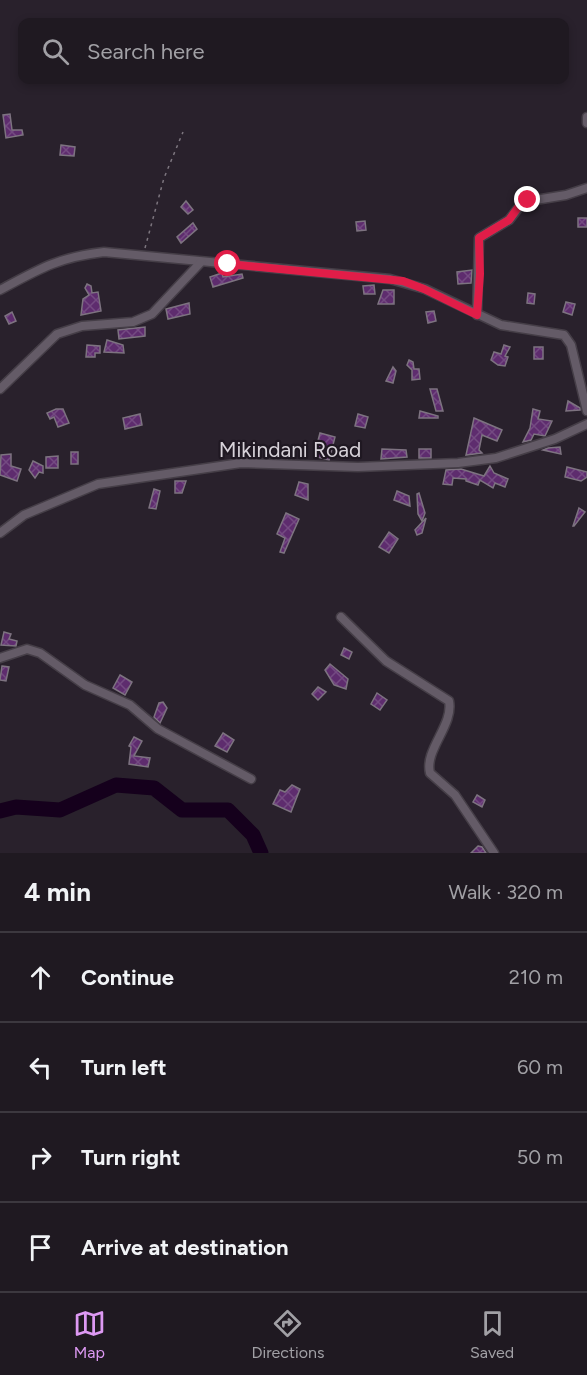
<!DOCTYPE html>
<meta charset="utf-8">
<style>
:root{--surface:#1f1921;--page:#27222a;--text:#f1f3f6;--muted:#a1a0a5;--line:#3c383f;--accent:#dd99f3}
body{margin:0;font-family:Figtree,sans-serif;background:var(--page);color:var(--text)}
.stop{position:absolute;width:18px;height:18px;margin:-14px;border:4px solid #e11d48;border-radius:50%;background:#fff}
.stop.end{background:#e11d48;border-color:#fff;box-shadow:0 2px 6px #0008}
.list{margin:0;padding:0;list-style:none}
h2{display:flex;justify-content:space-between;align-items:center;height:78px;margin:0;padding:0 24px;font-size:26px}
h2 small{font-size:20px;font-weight:400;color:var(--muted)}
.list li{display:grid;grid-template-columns:39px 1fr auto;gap:18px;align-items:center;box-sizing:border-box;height:90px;padding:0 24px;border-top:2px solid var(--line)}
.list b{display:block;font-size:22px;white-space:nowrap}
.list em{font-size:20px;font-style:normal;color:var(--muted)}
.icon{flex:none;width:33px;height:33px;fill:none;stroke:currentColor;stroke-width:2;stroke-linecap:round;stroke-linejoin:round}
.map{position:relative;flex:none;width:587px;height:853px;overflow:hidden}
.search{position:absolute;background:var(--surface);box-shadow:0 3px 9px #0003;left:18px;right:18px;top:18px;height:66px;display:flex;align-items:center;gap:15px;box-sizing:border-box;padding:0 21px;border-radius:12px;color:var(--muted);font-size:22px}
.sheet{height:438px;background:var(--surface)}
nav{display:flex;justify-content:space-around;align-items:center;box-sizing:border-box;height:84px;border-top:2px solid var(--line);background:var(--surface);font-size:16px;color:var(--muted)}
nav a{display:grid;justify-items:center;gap:3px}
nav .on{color:var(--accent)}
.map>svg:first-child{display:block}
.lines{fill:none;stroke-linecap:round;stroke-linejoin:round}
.river{stroke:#15001c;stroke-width:15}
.building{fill:url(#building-cross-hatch);stroke:#7d7380;stroke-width:1.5}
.minor-casing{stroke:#453e47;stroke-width:11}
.path{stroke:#7d767f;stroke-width:1.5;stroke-dasharray:3 4.5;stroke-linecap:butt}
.minor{stroke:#645b67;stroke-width:8}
.route{stroke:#e11d48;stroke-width:8}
.labels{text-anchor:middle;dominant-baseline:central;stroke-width:4.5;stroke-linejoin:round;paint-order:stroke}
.street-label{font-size:21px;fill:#d7d2d9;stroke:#1f1822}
</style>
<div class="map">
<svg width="587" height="853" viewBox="0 0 587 853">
<defs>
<pattern id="building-cross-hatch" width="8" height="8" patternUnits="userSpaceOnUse" patternTransform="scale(1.5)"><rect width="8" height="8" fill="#5e2c6e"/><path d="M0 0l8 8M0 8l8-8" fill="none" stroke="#744a82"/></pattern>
</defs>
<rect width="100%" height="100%" fill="#29212c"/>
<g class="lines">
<path class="river" d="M 0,811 L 16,807 L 60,810 L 116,785 L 154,788 L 182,810 L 228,810 L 253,835 L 261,853"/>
</g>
<g class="building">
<path d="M 10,114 L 12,130 L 22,130 L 23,135 L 6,138 L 3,115 Z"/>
<path d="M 61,145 L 75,147 L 74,156 L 60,155 Z"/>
<path d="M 186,201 L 193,210 L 188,214 L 181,207 Z"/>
<rect x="578" y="218" width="9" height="9"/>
<path d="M 365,221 L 366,230 L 357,231 L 356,222 Z"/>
<path d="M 193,223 L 197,229 L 181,243 L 177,237 Z"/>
<path d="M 472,270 L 471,283 L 458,284 L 457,272 Z"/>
<path d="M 222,273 L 223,277 L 242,274 L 243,278 L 213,287 L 210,277 Z"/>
<path d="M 87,284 L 91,286 L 92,293 L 98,292 L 101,311 L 81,315 L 83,299 L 89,295 L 85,288 Z"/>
<path d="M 374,285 L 375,294 L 364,294 L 363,286 Z"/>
<path d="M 383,290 L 394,290 L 394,304 L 378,304 Z"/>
<path d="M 528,293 L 535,294 L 534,304 L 527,303 Z"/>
<path d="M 566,302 L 575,304 L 572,315 L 563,312 Z"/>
<path d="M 189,303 L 190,314 L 168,319 L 166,309 Z"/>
<path d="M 434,311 L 436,321 L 428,323 L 426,312 Z"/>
<path d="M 12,312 L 16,321 L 9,324 L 5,316 Z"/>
<path d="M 145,327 L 145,336 L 119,339 L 118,330 Z"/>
<path d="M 107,340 L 123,345 L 124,353 L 104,352 Z"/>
<path d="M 87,345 L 100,346 L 100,353 L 95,353 L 95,357 L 86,357 Z"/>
<path d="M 504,345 L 510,347 L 505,356 L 508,357 L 505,366 L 498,365 L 491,360 L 494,352 L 501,354 Z"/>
<rect x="534" y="347" width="9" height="12"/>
<path d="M 409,360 L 413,362 L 414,369 L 419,369 L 420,379 L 412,380 L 412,370 L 407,365 Z"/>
<path d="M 393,367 L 396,371 L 393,383 L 386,381 Z"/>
<path d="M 430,389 L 437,389 L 443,411 L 436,411 Z"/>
<path d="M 568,401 L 580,408 L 580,410 L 566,411 Z"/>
<path d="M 56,409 L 63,409 L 69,423 L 58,427 L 54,417 L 50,419 L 47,413 Z"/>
<path d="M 533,409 L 540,411 L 538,419 L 552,421 L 545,436 L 534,434 L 531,440 L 523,442 L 530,428 Z"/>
<path d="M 420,411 L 438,416 L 438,418 L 419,418 Z"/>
<path d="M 140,414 L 142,425 L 125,429 L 123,418 Z"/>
<path d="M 358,414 L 368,417 L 365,428 L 355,426 Z"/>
<path d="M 474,418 L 502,430 L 497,441 L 482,435 L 479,450 L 482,453 L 466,455 Z"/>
<path d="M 320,433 L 335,437 L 329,460 L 314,456 Z"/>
<path d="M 560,447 L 561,454 L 543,450 L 548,448 Z"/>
<path d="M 382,449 L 406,450 L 407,457 L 381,459 Z"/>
<rect x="419" y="449" width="12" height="9"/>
<rect x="71" y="452" width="7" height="12"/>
<path d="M 11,454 L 11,466 L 21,469 L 17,481 L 0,475 L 1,455 Z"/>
<path d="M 58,456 L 58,468 L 46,468 L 46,457 Z"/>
<path d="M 33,461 L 43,466 L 43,473 L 39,472 L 35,478 L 29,470 Z"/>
<path d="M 490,466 L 494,473 L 508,479 L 505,487 L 495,483 L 493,488 L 480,480 L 478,485 L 466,481 L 466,479 L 453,478 L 452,485 L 443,484 L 446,470 L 461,469 L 484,476 Z"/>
<path d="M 567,467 L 587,472 L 587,477 L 581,481 L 565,477 Z"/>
<path d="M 175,481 L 186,481 L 182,493 L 175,493 Z"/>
<path d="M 299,482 L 308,484 L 308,500 L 295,495 Z"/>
<path d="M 154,489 L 160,491 L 156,509 L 149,508 Z"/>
<path d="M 397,491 L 409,496 L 410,506 L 394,500 Z"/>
<path d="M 419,493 L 425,513 L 422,521 L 418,514 L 417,494 Z"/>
<path d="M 579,508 L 585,512 L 574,526 L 573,526 Z"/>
<path d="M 286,513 L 299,519 L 284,553 L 280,552 L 285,538 L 277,534 Z"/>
<path d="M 426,518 L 422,533 L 417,535 L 415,530 Z"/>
<path d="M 389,532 L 398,539 L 389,553 L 379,547 Z"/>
<path d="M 4,632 L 11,634 L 9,639 L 17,641 L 16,646 L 1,645 Z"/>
<path d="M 344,648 L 352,652 L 349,659 L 341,655 Z"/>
<path d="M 330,664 L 348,679 L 346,689 L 334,685 L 325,670 Z"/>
<path d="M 2,666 L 9,667 L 6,681 L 0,680 Z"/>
<path d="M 120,675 L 132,682 L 125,695 L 113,688 Z"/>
<path d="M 318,687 L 326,692 L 318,700 L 312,694 Z"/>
<path d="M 377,693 L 387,700 L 380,710 L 371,704 Z"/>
<path d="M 163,702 L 167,708 L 160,723 L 154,717 L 159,703 Z"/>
<path d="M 223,733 L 234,740 L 227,752 L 215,746 Z"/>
<path d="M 134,737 L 142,741 L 134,756 L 150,758 L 148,767 L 129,764 L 131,747 L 129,746 Z"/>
<path d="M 292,785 L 300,789 L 291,812 L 273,804 L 280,790 L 285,792 Z"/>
<path d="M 477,795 L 485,800 L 482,807 L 473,802 Z"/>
<path d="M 478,846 L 482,847 L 486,853 L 471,853 Z"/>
</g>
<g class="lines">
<defs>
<g id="minor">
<path d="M 587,117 L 587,123"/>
<path d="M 0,290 C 39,269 59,257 104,252 L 390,279 L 425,289 L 501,325 L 564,335 L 571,345 L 587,411"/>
<path d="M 477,315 L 479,238 L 509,220 L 523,202 L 566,195 L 587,188"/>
<path d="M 0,389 L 57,334 L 82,326 L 133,322 L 152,314 L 201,262"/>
<path d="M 0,533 L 24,515 L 98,484 L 241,463 L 358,467 L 458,463 L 496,458 L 555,439 L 587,424"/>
<path d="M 341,617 L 386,661 L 449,701 C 454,725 424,750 430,773 L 455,795 L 494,853"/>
<path d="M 0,658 L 27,649 L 40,653 L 85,685 L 130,705 L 158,729 L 251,779"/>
</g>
</defs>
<use href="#minor" class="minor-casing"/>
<path class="path" d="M 145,248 L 164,178 L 183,132"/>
<use href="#minor" class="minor"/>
</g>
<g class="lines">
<path class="route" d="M 228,264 L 403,281 L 424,289 L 477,315 L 480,274 L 479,238 L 509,220 L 519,206 L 528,200"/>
</g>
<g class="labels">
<g class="street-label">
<text x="290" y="449">Mikindani Road</text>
</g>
</g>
</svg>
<div class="stop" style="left:228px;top:264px"></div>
<div class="stop end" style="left:528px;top:200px"></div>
<div class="search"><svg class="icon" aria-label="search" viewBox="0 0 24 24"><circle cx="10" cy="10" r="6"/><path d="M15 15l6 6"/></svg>Search here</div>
</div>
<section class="sheet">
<h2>4 min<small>Walk · 320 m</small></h2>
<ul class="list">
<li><svg class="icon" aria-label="ahead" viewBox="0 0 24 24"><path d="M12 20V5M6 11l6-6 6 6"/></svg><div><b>Continue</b></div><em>210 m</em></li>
<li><svg class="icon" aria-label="left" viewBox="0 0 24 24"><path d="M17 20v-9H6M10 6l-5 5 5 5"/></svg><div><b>Turn left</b></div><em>60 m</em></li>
<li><svg class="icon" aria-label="right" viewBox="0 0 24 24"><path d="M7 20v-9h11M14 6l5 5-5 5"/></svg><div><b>Turn right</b></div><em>50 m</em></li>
<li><svg class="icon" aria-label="arrive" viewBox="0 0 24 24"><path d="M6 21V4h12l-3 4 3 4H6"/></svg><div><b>Arrive at destination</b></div></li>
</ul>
</section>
<nav>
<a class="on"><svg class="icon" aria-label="map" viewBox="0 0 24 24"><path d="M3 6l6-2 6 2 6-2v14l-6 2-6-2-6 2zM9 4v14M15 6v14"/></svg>Map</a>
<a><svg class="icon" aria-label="directions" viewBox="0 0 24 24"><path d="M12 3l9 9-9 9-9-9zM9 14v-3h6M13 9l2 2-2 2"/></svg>Directions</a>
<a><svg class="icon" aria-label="saved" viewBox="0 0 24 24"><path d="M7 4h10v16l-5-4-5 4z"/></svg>Saved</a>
</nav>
